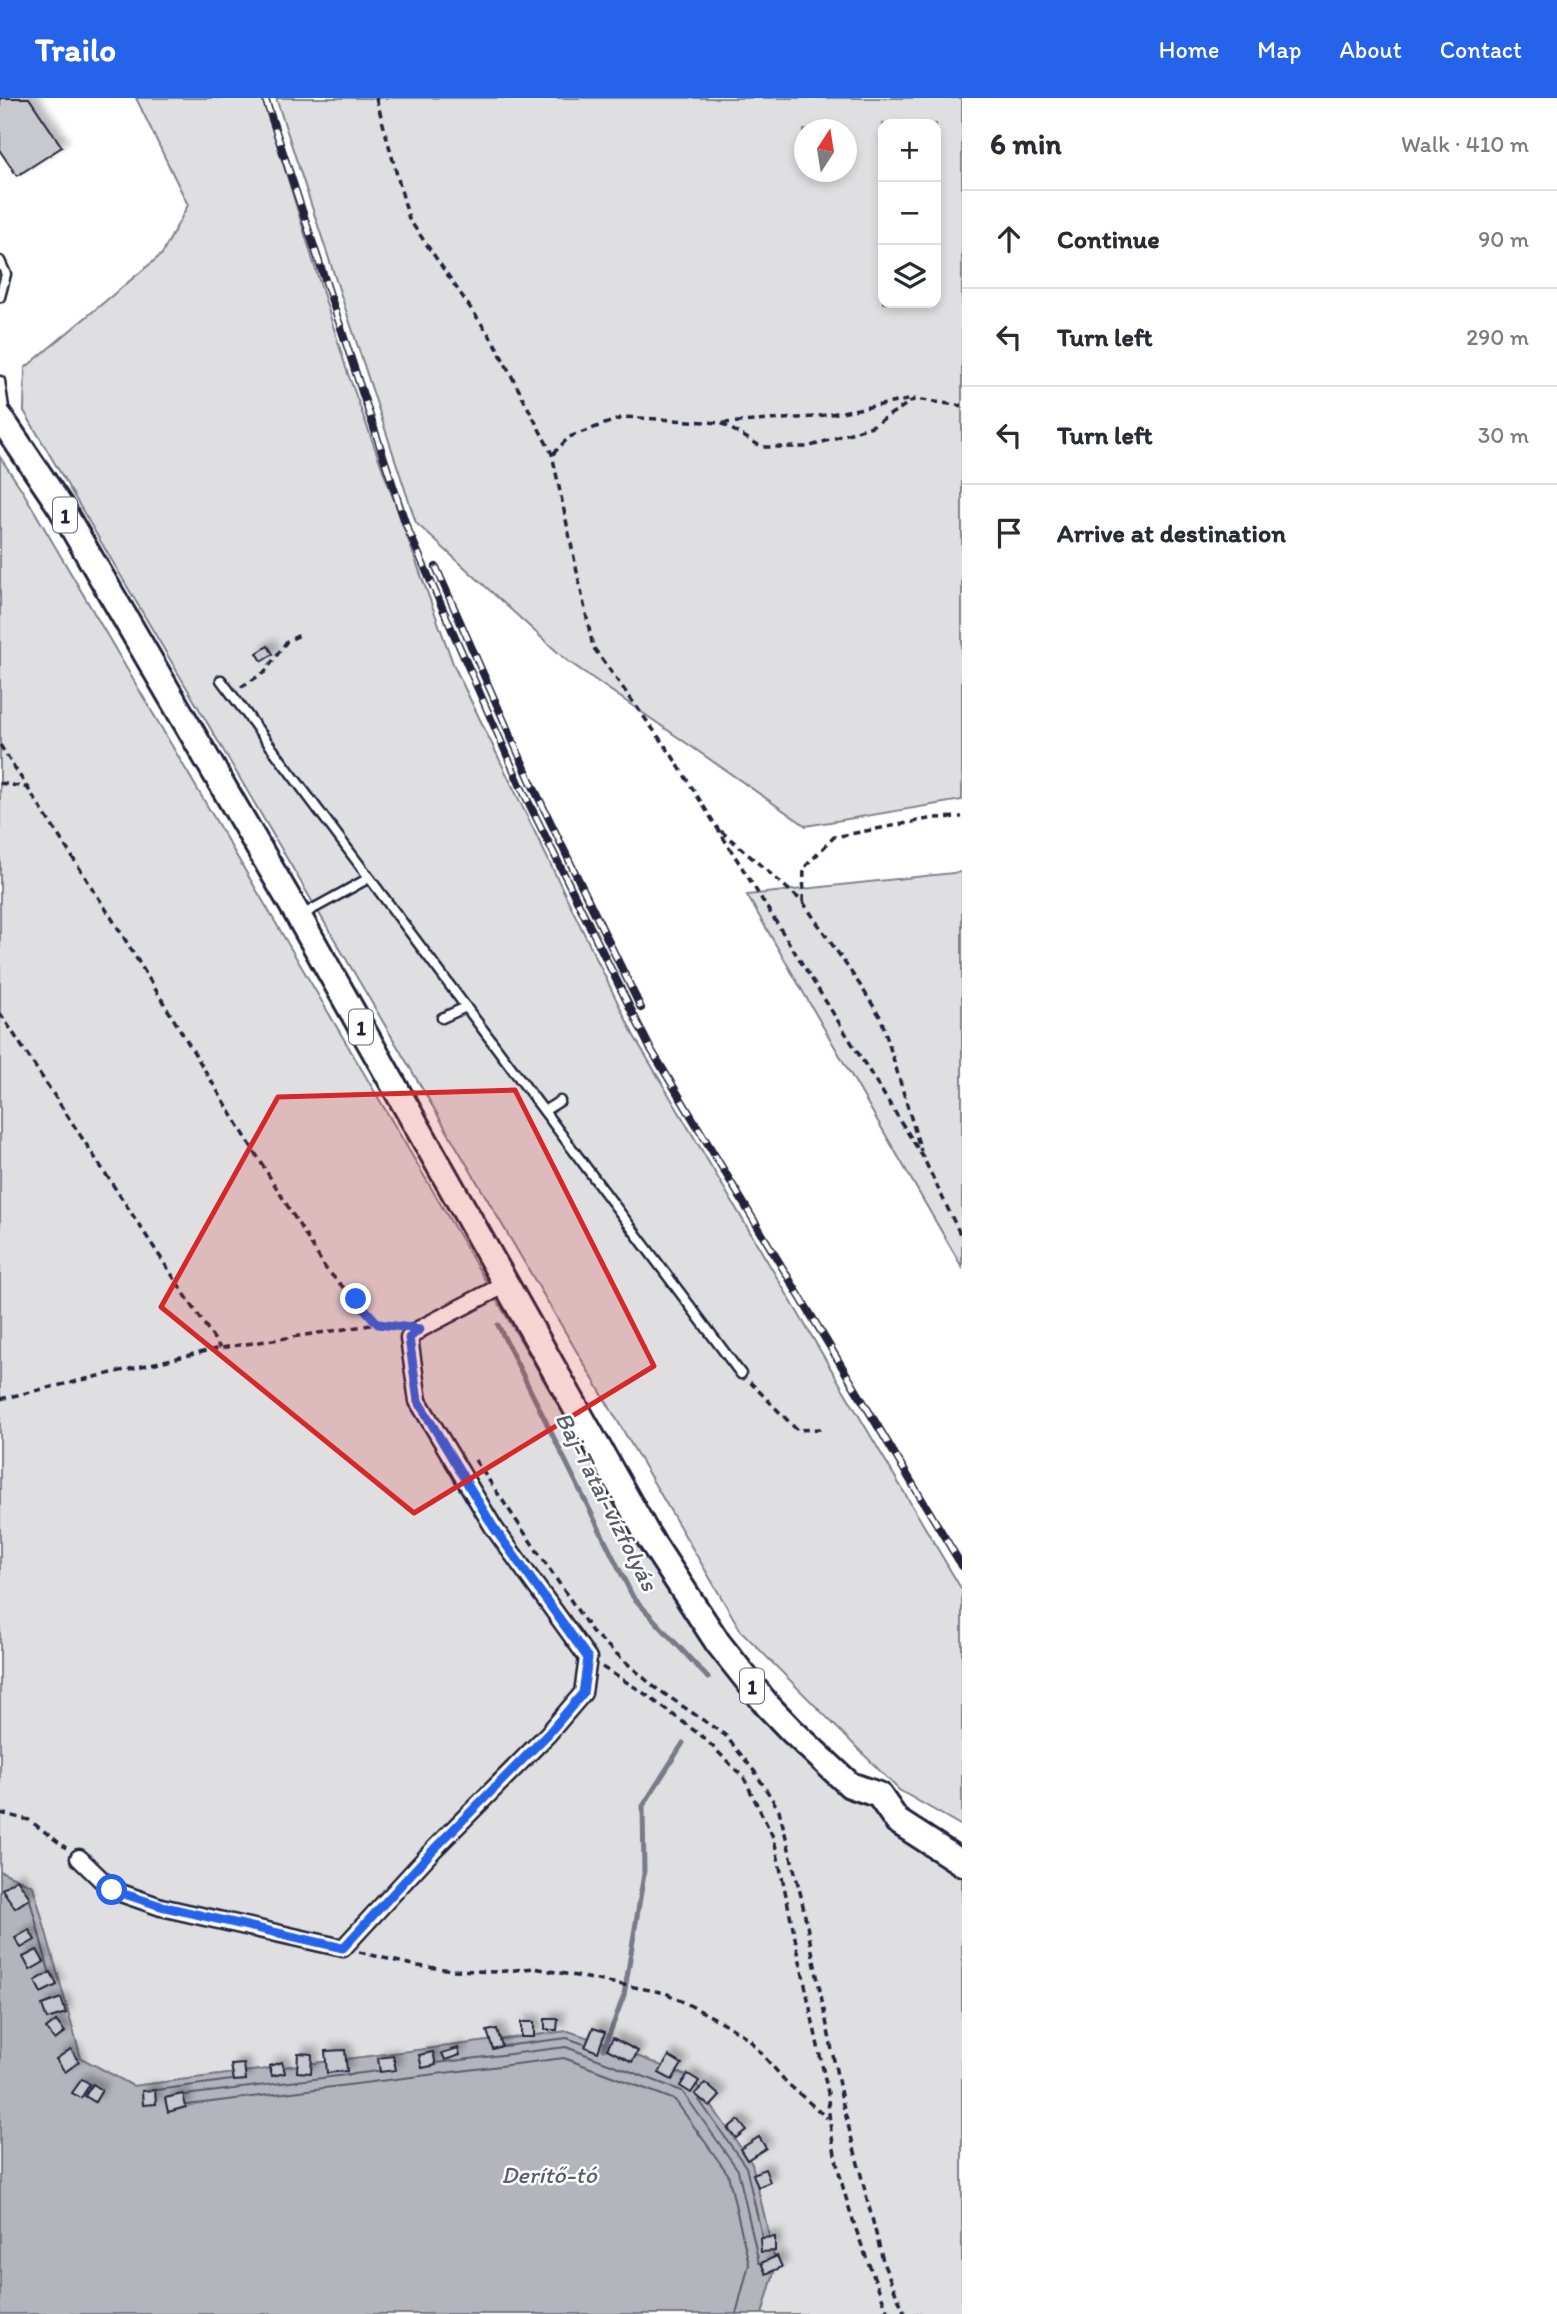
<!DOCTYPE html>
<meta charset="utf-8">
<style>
:root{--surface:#fff;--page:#f2f2f3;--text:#2b2b33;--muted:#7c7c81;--line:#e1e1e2;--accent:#2563eb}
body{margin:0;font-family:Itim,sans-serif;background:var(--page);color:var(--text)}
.controls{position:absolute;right:21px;top:21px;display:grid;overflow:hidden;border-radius:14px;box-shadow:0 4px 10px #0003}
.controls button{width:63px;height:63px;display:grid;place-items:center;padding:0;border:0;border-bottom:2px solid var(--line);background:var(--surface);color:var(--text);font:35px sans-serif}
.compass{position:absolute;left:794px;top:21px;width:63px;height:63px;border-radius:50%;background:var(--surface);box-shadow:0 4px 10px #0003;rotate:12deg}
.stop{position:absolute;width:21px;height:21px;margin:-16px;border:5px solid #2563eb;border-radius:50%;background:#fff}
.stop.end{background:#2563eb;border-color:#fff;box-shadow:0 2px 7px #0008}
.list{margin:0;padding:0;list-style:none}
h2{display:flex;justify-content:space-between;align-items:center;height:91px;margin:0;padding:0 28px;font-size:30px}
h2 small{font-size:23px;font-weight:400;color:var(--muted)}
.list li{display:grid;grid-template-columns:46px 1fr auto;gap:21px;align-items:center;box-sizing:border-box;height:98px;padding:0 28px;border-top:2px solid var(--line)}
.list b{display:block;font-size:26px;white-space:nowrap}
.list em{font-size:23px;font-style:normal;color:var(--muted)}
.icon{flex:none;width:38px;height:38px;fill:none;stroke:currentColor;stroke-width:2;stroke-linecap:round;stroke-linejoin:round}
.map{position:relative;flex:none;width:962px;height:2216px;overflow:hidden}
header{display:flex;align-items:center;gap:42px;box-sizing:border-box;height:98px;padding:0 35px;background:var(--accent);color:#fff}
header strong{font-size:33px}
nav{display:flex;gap:38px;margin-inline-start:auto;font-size:24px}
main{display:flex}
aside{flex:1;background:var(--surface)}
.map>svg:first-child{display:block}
.green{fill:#dfdfe2;stroke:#80808e;stroke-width:2;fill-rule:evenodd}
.water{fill:#b4b4bc;stroke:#7a7a88;stroke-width:2}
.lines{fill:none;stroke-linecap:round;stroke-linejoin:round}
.shore{stroke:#5c5c6f;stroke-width:2}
.stream{stroke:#7a7a88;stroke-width:5}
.building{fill:#c8c8cf;stroke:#22223b;stroke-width:2;filter:url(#shadow)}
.service-casing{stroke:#22223b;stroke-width:13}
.minor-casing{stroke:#22223b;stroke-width:21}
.primary-casing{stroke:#22223b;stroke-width:30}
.path{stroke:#22223b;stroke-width:3.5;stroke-dasharray:7 5;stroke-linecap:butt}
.service{stroke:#fff;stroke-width:8}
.minor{stroke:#fff;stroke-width:16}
.primary{stroke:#fff;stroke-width:24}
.rail-casing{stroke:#22223b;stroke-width:8}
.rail{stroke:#fff;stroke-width:5;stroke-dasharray:16;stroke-linecap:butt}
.route{stroke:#2563eb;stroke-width:9}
.marked{fill:#d62828;fill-opacity:0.2;stroke:#d62828;stroke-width:5;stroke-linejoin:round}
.labels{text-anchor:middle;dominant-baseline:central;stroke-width:5;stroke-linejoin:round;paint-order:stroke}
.shield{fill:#fff;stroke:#646476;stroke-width:2}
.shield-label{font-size:21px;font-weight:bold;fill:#22223b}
.water-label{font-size:24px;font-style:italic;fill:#5c5c6f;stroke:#fff}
</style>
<header>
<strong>Trailo</strong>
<nav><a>Home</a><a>Map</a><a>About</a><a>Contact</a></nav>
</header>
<main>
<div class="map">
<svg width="962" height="2216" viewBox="0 0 962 2216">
<defs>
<filter id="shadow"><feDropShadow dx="6" dy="-6" stdDeviation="3.5" flood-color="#0004"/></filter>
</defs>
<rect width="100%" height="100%" fill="#fff"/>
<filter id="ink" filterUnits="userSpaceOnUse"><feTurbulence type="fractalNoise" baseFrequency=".0143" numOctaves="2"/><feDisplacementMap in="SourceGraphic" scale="14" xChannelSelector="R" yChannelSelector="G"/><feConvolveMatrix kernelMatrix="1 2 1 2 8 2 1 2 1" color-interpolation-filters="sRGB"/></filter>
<g filter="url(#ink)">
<g class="green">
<path d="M 136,0 L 263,0 L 347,273 L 454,568 L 634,938 L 962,1492 L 962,1728 L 899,1692 L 741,1533 L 24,313 L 25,270 L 162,156 L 188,107 Z"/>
<path d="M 276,0 L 962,0 L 962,702 L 806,728 L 565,561 L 416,425 ZM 883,26 L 936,26 L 936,205 L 883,205 ZM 804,32 L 846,32 L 846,74 L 804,74 Z"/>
<path d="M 0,359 L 22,392 L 590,1361 L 709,1549 L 768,1608 L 962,1765 L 962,2216 L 762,2216 L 776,2167 L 752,2066 L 692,1980 L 607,1946 L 568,1933 L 133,1988 L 81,1960 L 33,1788 L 0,1773 Z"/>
<path d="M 962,774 L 962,1169 L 747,797 Z"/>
</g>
<path class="water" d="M 0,1773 L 33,1788 L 81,1960 L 133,1988 L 568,1933 L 607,1946 L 692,1980 L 752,2066 L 776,2167 L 762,2216 L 0,2216 Z"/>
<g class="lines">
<g class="shore">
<path d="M 30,1802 L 49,1873"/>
<path d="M 504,1948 L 567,1940 L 584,1946"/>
<path d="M 437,1965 L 566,1949 L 682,1993 L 738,2072 L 759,2165"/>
<path d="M 157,1992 L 232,1982"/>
<path d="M 185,1997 L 378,1973"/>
<path d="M 699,2002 L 746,2069 L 762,2138"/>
<path d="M 187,2007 L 564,1960 L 675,2002 L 728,2076 L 749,2166 L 736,2216"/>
</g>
<g class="stream">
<path d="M 498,1227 L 633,1499 L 708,1580"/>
<path d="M 604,1951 L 624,1897 L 644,1776 L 643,1708 L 683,1645"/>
</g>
</g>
<g class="building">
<path d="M 0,0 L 29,0 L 62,49 L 17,78 L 0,53 Z"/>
<path d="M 268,548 L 273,556 L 262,563 L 257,555 Z"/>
<path d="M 17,1781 L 30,1800 L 15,1810 L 2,1791 Z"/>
<path d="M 29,1832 L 35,1842 L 21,1850 L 15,1840 Z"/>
<path d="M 37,1852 L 44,1864 L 30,1872 L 23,1859 Z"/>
<path d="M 51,1874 L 57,1887 L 41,1895 L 35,1883 Z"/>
<path d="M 61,1900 L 66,1915 L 47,1921 L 42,1907 Z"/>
<path d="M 545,1921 L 558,1921 L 557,1932 L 545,1932 Z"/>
<path d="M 56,1923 L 65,1934 L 55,1942 L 46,1931 Z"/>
<rect x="521" y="1924" width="13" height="15"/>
<path d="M 593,1930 L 605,1934 L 598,1954 L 585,1949 Z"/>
<path d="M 497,1931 L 502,1948 L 493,1951 L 487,1933 Z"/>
<path d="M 613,1940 L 638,1953 L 632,1964 L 607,1951 Z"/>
<path d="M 458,1950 L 460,1957 L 445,1962 L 442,1955 Z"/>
<path d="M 71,1951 L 79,1964 L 65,1974 L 56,1961 Z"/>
<path d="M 345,1952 L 347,1973 L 327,1975 L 325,1953 Z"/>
<path d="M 433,1954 L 436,1967 L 422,1970 L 419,1957 Z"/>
<path d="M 298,1955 L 312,1956 L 311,1975 L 297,1974 Z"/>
<path d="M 393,1958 L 396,1972 L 380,1974 L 378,1960 Z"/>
<path d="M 669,1958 L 682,1966 L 672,1982 L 659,1975 Z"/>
<path d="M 282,1964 L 285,1975 L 272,1978 L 269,1968 Z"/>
<path d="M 244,1966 L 246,1982 L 234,1983 L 231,1967 Z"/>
<path d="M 688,1976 L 699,1983 L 691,1995 L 680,1988 Z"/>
<path d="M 82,1981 L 90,1986 L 81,2000 L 72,1995 Z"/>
<path d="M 705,1985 L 720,1998 L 710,2009 L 695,1996 Z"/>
<path d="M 93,1986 L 102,1992 L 95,2004 L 85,1998 Z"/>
<path d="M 155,1992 L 156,2006 L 143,2007 L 142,1993 Z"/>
<path d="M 183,1996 L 186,2009 L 168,2014 L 165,2000 Z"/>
<path d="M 738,2022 L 746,2032 L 736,2040 L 728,2030 Z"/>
<path d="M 759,2039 L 766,2050 L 747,2062 L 740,2051 Z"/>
<path d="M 765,2071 L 770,2084 L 758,2089 L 753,2076 Z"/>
<path d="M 775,2139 L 775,2153 L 761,2154 L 760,2140 Z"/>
<path d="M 777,2158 L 782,2169 L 766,2176 L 761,2165 Z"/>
</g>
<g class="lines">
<defs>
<g id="service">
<path d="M 0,163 L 6,176 L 0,199"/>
<path d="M 0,283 L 5,316"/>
<path d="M 221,582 L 741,1276"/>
<path d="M 302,817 L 369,780"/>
<path d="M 442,920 L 466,909"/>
<path d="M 544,1013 L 560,1003"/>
</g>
<path id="minor" d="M 79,1760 L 112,1792 L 161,1809 L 343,1850 L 434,1751 L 548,1636 L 583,1595 L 588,1560 L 494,1430 L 418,1303 L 409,1240 L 420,1231 L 506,1186"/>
<path id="primary" d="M 0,319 L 60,408 L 299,819 L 648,1438 L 718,1545 L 768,1608 L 792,1633 L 850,1687 L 879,1697 L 897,1723 L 962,1765"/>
</defs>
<use href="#service" class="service-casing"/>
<use href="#minor" class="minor-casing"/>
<use href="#primary" class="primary-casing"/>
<g class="path">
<path d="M 376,0 L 409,121 L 494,244 L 552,356 L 593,549 L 671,656 L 923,1059 L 962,1140"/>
<path d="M 723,325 L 814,319 L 913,301"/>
<path d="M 553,356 L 569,339 L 624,319 L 721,325 L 762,349 L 808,349 L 872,328 L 915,301 L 962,308"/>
<path d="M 241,589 L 265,574 L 287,543 L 300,537"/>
<path d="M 0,647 L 118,830 L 326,1171 L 378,1226 L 400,1228"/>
<path d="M 0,685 L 30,690"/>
<path d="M 721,733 L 803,804 L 862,890 L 881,920 L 921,1053"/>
<path d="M 803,804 L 804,770 L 834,739 L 934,720 L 962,719"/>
<path d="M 0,915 L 220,1250"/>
<path d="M 750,1284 L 797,1332 L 823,1331"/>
<path d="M 0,1301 L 220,1250 L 378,1226"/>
<path d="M 475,1362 L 593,1535 L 653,1588 L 725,1637 L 755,1674 L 779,1712 L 801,1798 L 843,2007 L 884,2167 L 905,2216"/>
<path d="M 602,1569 L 641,1593 L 703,1639 L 744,1680 L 774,1741 L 828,1995 C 829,2068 861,2149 889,2216"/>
<path d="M 0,1715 L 29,1722 L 66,1750"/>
<path d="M 359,1854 L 417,1868 L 454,1872 L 496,1874 L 534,1870 L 666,1895 L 718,1922 L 748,1940 L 787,1985 L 827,2020"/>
</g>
<use href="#service" class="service"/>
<use href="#minor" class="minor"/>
<use href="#primary" class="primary"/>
<defs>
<g id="rail">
<path d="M 265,0 L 406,427 L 521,689 L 649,948 L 962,1468"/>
<path d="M 436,469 L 531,684 L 641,910"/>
</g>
</defs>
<use href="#rail" class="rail-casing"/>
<use href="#rail" class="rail"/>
</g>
</g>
<g class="lines" filter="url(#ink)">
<path class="route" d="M 112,1792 L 161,1808 L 343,1850 L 434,1751 L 548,1636 L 583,1595 L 588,1560 L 494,1430 L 418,1303 L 409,1240 L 420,1231 L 378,1226 L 356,1201"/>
</g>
<path class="marked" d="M 515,992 L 654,1268 L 414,1415 L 161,1209 L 278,999 Z"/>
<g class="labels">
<g class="shield">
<rect x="53" y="399.5" width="24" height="35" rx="5"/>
<rect x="349" y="911.5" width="24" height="35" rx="5"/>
<rect x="740" y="1570.5" width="24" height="35" rx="5"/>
</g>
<g class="shield-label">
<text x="65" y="417">1</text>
<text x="361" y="929">1</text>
<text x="752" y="1588">1</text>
</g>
<g class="water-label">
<text transform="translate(607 1403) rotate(63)">Baj-Tatai-vízfolyás</text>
<text x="549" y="2076">Derítő-tó</text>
</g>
</g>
</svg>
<div class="controls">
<button>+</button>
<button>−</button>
<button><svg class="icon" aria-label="layers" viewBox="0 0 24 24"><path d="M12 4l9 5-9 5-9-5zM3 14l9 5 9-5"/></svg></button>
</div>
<svg class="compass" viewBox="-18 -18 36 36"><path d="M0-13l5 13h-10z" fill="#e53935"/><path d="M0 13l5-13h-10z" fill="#7c7c81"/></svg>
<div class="stop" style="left:112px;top:1792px"></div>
<div class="stop end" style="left:356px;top:1201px"></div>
</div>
<aside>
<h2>6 min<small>Walk · 410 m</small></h2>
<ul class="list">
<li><svg class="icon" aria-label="ahead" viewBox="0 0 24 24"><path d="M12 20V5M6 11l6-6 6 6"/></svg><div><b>Continue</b></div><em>90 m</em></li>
<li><svg class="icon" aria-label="left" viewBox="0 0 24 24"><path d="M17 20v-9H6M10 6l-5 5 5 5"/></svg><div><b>Turn left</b></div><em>290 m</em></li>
<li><svg class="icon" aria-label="left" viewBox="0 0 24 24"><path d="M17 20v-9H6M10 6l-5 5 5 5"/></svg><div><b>Turn left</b></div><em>30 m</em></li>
<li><svg class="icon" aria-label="arrive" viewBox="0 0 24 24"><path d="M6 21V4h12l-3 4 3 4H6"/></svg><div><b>Arrive at destination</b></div></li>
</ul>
</aside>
</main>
